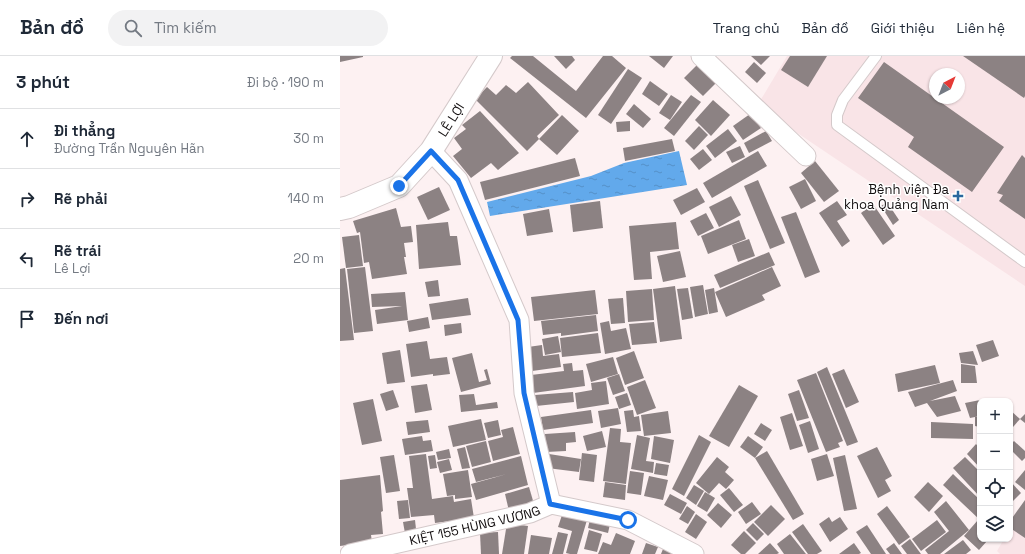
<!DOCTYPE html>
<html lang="vi">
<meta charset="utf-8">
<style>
:root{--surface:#fff;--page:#f2f2f3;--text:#1f2937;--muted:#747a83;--line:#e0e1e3}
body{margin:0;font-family:"Space Grotesk",sans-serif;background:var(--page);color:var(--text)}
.controls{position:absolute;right:12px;bottom:12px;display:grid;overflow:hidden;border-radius:8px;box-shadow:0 1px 3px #0004}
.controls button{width:36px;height:36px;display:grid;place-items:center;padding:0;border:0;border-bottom:1px solid var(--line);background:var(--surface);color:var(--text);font:20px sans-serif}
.compass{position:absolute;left:589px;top:12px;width:36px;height:36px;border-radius:50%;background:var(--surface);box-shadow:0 1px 3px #0004;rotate:42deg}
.stop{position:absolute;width:12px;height:12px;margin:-9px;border:3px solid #1a73e8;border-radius:50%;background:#fff}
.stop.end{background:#1a73e8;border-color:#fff;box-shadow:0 1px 4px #0008}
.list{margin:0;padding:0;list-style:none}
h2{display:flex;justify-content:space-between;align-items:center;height:52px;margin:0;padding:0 16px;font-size:17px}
h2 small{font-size:13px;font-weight:400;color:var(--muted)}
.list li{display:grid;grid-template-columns:26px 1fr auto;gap:12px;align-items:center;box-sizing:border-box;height:60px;padding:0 16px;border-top:1px solid var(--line)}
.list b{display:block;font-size:15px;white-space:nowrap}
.list p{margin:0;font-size:13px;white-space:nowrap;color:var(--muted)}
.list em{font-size:13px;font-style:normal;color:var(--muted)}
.icon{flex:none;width:22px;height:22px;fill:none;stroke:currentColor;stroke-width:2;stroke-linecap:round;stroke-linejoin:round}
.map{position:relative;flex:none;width:685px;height:498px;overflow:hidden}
header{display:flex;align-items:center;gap:24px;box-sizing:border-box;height:56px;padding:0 20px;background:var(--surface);border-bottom:1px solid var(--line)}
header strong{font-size:19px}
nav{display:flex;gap:22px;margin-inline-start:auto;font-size:14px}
.search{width:280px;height:36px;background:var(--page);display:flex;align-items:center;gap:10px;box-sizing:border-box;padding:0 14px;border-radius:22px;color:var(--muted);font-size:15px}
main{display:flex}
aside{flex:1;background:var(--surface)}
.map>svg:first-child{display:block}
.built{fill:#f9e4e7;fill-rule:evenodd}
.water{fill:url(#water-ripples)}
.building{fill:#8c8283}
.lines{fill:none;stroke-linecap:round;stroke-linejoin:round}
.service-casing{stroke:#d4c9ca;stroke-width:12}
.minor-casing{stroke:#d4c9ca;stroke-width:21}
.tertiary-casing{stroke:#d4c9ca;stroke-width:24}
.service{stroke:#fff;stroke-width:10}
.minor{stroke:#fff;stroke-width:19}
.tertiary{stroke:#fff;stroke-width:22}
.route{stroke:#1a73e8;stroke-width:5}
.poi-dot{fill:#29689e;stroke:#fff;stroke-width:1.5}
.labels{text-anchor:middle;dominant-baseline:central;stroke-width:3;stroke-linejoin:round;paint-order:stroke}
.street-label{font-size:13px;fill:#130f10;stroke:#fff}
.poi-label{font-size:13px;fill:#130f10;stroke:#fff;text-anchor:end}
</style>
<header>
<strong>Bản đồ</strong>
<div class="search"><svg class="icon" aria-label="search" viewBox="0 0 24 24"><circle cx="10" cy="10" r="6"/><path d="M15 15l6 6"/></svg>Tìm kiếm</div>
<nav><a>Trang chủ</a><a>Bản đồ</a><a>Giới thiệu</a><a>Liên hệ</a></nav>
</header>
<main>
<aside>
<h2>3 phút<small>Đi bộ · 190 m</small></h2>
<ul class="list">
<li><svg class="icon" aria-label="ahead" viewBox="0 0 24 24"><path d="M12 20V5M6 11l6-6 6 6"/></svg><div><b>Đi thẳng</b><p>Đường Trần Nguyên Hãn</p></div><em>30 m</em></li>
<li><svg class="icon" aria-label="right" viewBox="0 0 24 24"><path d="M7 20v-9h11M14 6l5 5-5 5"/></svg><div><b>Rẽ phải</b></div><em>140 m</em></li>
<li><svg class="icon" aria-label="left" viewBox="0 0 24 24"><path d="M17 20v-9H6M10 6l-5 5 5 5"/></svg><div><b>Rẽ trái</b><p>Lê Lợi</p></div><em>20 m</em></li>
<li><svg class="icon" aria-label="arrive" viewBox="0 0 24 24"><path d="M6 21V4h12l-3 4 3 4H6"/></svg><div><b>Đến nơi</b></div></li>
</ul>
</aside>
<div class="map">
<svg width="685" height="498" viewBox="0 0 685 498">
<defs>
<pattern id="water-ripples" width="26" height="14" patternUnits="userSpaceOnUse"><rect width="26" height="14" fill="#62a9eb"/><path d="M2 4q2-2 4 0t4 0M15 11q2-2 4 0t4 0" fill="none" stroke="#5490c8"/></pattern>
</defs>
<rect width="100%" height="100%" fill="#fdf1f2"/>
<g class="built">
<path d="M 447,0 L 685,0 L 685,230 L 417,50 ZM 595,18 L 619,18 L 619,42 L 595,42 Z"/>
<path d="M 685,451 L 685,498 L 660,498 L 657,495 L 664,483 L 670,483 L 670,474 Z"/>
</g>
<path class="water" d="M 339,95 L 347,129 L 150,160 L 147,146 L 251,120 L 284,107 Z"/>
<g class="building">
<path d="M 0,0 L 23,0 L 23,1 L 0,6 Z"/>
<path d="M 172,0 L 193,0 L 236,35 L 263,0 L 272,0 L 286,12 L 246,62 L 170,2 Z"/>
<path d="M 214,0 L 232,0 L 235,4 L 226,13 Z"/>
<path d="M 309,0 L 333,0 L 324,12 Z"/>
<path d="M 411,0 L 430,0 L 421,9 Z"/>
<path d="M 450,0 L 487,0 L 468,31 L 441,14 Z"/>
<path d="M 623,0 L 685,0 L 685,40 L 684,42 Z"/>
<path d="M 362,4 L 381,22 L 363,40 L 344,22 Z"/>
<path d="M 414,6 L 426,17 L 417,27 L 405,16 Z"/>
<path d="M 544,6 L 664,91 L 632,136 L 568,91 L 574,81 L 518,42 Z"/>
<path d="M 288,13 L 302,22 L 271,68 L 258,59 Z"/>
<path d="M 310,25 L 328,38 L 319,50 L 302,38 Z"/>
<path d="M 188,26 L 219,59 L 197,80 L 199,83 L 222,59 L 239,75 L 217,99 L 199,83 L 187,95 L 135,43 L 147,31 L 156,39 L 166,29 L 176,37 Z"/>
<path d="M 331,39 L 342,46 L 330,64 L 319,57 Z"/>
<path d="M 351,39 L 361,46 L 334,80 L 324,72 Z"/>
<path d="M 373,44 L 390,59 L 371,80 L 355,64 Z"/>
<path d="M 294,48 L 311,63 L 303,72 L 286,58 Z"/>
<path d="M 140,55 L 179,97 L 158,114 L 151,107 L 131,122 L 113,100 L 122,93 L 114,82 L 126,73 L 122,69 Z"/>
<path d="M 410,58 L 421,72 L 403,84 L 393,70 Z"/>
<path d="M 290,65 L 290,75 L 277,76 L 276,66 Z"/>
<path d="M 359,70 L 368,79 L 354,94 L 345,85 Z"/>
<path d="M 388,73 L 397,85 L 375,102 L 366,90 Z"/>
<path d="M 426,75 L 432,85 L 409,97 L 404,87 Z"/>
<path d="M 332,83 L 335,95 L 285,105 L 283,92 Z"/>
<path d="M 400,90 L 405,101 L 392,107 L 386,96 Z"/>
<path d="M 363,93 L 372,104 L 359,114 L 350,103 Z"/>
<path d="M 418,95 L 427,110 L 372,142 L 363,127 Z"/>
<path d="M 682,99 L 685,102 L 685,163 L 659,145 L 663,139 L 657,137 Z"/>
<path d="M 235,102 L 240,120 L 145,144 L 140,126 Z"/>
<path d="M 475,105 L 499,135 L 484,146 L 461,117 Z"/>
<path d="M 465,123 L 476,145 L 461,153 L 449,131 Z"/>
<path d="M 418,124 L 445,187 L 430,193 L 404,130 Z"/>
<path d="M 99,131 L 110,154 L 88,164 L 77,141 Z"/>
<path d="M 357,132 L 365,146 L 341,159 L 333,144 Z"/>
<path d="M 391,140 L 401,159 L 379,171 L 369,151 Z"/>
<path d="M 260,145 L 263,172 L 233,176 L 230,149 Z"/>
<path d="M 497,145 L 507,159 L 497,165 L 510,185 L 502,191 L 479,157 Z"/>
<path d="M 547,146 L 559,164 L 553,169 L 541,150 Z"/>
<path d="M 533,148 L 555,180 L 543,189 L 521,157 Z"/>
<path d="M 56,152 L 61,171 L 71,170 L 73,186 L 64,187 L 66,201 L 64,201 L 67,218 L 32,223 L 29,206 L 24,207 L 20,176 L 17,177 L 13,165 Z"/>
<path d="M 209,153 L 213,176 L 187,180 L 183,158 Z"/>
<path d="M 456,156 L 480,216 L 465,222 L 441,161 Z"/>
<path d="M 366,157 L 374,172 L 358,180 L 350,165 Z"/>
<path d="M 399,164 L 406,183 L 368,198 L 361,180 Z"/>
<path d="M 108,166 L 110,180 L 117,180 L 121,209 L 79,213 L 76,169 Z"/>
<path d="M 336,166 L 339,193 L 310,196 L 312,223 L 294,224 L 289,170 Z"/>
<path d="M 19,179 L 23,210 L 6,212 L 2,181 Z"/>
<path d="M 409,183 L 415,200 L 398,206 L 392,189 Z"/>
<path d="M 340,195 L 346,221 L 323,226 L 317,200 Z"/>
<path d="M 429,196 L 435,209 L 380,232 L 374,219 Z"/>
<path d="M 25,211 L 33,275 L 14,277 L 7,213 Z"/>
<path d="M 432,211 L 441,230 L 422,239 L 425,244 L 386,261 L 375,236 Z"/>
<path d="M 5,212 L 14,284 L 0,285 L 0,213 Z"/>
<path d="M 98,224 L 100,240 L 88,241 L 85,226 Z"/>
<path d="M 363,229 L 368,258 L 355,261 L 350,231 Z"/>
<path d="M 335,230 L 342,283 L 320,286 L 313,233 Z"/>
<path d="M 348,232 L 353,262 L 342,264 L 337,233 Z"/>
<path d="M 374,232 L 378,256 L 369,258 L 365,234 Z"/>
<path d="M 312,233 L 314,264 L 288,266 L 286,235 Z"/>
<path d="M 255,234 L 258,258 L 194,265 L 191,241 Z"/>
<path d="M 65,236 L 68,264 L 37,268 L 35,254 L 62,250 L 32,251 L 31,238 Z"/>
<path d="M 128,242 L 131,259 L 92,264 L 89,248 Z"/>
<path d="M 283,242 L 285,267 L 271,268 L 268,243 Z"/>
<path d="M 256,259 L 258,275 L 221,280 L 221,277 L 203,279 L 201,265 Z"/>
<path d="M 88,261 L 90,272 L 69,276 L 67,265 Z"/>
<path d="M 269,265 L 271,275 L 286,272 L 291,293 L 265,298 L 260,267 Z"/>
<path d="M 314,266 L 317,287 L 292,289 L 289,268 Z"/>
<path d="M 121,267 L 122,277 L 105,280 L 104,269 Z"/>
<path d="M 258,277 L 261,297 L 222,301 L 220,282 Z"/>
<path d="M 218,280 L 221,296 L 205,299 L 202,283 Z"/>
<path d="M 653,284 L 659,300 L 642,306 L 636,289 Z"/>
<path d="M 87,285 L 90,303 L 107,301 L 110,318 L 93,320 L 93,318 L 71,321 L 66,288 Z"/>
<path d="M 202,289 L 203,300 L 219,298 L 221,311 L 192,315 L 188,291 Z"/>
<path d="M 60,294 L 65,326 L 47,328 L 42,297 Z"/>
<path d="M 294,295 L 304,322 L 285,329 L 276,302 Z"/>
<path d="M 633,295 L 638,309 L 621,307 L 619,297 Z"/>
<path d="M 132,297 L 139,326 L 147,324 L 144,314 L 147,313 L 151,328 L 121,336 L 112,302 Z"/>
<path d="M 273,301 L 278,318 L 251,326 L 246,308 Z"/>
<path d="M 232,307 L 233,315 L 243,314 L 245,330 L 193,337 L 191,319 L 224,315 L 223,308 Z"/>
<path d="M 621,308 L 635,310 L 637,327 L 621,327 Z"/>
<path d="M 595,309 L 600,327 L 558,336 L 555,318 Z"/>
<path d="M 487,311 L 518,386 L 507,390 L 477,316 Z"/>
<path d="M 504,313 L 519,346 L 506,352 L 492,318 Z"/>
<path d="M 476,317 L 503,385 L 498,387 L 500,391 L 486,396 L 457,324 Z"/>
<path d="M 279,318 L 285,335 L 273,339 L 267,322 Z"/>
<path d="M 305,324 L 316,352 L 297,359 L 287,331 Z"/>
<path d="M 613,324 L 617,335 L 590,345 L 615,340 L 621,355 L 597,361 L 587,347 L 575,351 L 568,336 Z"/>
<path d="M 266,325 L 269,348 L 237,353 L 235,337 L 252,334 L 251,327 Z"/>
<path d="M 87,328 L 92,354 L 75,357 L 71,330 Z"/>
<path d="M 399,329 L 418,340 L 389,391 L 369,380 Z"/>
<path d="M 53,334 L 59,351 L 46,355 L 40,338 Z"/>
<path d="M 459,334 L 469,362 L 457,365 L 448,338 Z"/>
<path d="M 233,336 L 234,346 L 196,350 L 195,339 Z"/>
<path d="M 287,337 L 291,349 L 279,353 L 275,341 Z"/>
<path d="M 134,338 L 136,349 L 157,346 L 158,352 L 121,356 L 119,339 Z"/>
<path d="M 33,343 L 42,385 L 22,389 L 13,347 Z"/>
<path d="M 640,344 L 640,360 L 635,361 L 640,361 L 640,371 L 635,370 L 635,361 L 630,362 L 625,347 Z"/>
<path d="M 278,352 L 281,368 L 261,372 L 258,355 Z"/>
<path d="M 251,354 L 253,367 L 203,374 L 201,361 Z"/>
<path d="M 293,354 L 294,361 L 299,360 L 301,375 L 287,376 L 284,355 Z"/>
<path d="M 670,354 L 680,363 L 673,371 L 670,369 Z"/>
<path d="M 328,355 L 331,377 L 304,380 L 301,359 Z"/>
<path d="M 452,357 L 463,390 L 450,394 L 440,361 Z"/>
<path d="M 685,358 L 685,367 L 680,363 Z"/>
<path d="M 141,363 L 146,384 L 113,391 L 108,370 Z"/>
<path d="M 88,364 L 90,376 L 68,379 L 66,366 Z"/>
<path d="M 158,364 L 161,379 L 148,382 L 144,367 Z"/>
<path d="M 470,365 L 479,393 L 468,397 L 459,369 Z"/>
<path d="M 591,366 L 633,368 L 633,383 L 591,382 Z"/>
<path d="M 421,367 L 432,374 L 425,385 L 414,378 Z"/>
<path d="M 173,371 L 180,398 L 153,405 L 148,385 L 163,381 L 161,374 Z"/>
<path d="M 270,372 L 281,373 L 280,386 L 291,387 L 286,428 L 263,425 Z"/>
<path d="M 262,375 L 266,391 L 247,395 L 243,380 Z"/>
<path d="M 235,376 L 236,386 L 226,387 L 226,395 L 206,396 L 205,378 Z"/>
<path d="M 297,379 L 310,382 L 306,405 L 314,406 L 313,417 L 291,413 Z"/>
<path d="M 359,379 L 371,386 L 344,440 L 332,433 Z"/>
<path d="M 82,380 L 83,385 L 91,384 L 93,395 L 65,399 L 62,383 Z"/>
<path d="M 314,380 L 334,384 L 330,407 L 311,403 Z"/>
<path d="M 408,380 L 423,391 L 415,402 L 400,391 Z"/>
<path d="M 146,385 L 151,406 L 132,411 L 126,390 Z"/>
<path d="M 674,385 L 685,395 L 685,402 L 682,405 L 670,393 L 670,389 Z"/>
<path d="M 636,388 L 640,393 L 640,412 L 627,398 Z"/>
<path d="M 125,391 L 130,412 L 122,413 L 117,393 Z"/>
<path d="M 537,391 L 552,420 L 545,424 L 551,435 L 538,442 L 517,400 Z"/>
<path d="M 109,393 L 111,402 L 98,404 L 96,396 Z"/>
<path d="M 427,395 L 464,458 L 453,464 L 415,402 Z"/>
<path d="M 242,397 L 257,399 L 254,426 L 239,424 Z"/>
<path d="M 86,398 L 92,443 L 113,440 L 114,446 L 131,443 L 134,462 L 95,467 L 94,459 L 71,461 L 67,432 L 73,432 L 69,400 Z"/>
<path d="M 209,398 L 241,403 L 239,416 L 207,412 Z"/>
<path d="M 487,398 L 494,420 L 477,425 L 471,403 Z"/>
<path d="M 54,399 L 60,435 L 46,437 L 40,401 Z"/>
<path d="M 95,399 L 97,412 L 90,413 L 88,400 Z"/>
<path d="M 505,399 L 517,453 L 504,455 L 493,402 Z"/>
<path d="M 181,400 L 188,429 L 136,444 L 131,428 L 167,418 L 136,426 L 132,413 Z"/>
<path d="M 377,401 L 389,411 L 385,416 L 394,424 L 386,433 L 379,427 L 369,438 L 356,427 Z"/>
<path d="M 625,401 L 640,416 L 640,441 L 613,412 Z"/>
<path d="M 109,403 L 112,414 L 100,417 L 97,406 Z"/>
<path d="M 316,407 L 329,409 L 327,420 L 314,418 Z"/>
<path d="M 128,414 L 132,441 L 115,443 L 115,439 L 107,440 L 103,418 Z"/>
<path d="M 685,414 L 685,434 L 675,426 Z"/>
<path d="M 290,415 L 304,417 L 301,439 L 287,437 L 288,429 L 289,429 L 288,429 Z"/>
<path d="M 613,418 L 640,444 L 640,464 L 603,429 Z"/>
<path d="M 40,419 L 43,455 L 41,456 L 43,478 L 31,479 L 32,486 L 0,490 L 0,424 Z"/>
<path d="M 309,420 L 328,424 L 323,444 L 304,440 Z"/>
<path d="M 670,425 L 681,437 L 671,447 L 670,445 Z"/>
<path d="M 265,426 L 286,429 L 285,444 L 263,441 Z"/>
<path d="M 588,426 L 603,440 L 589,456 L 574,441 Z"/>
<path d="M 354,429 L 364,435 L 356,449 L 346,442 Z"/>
<path d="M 189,431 L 194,448 L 169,455 L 165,438 Z"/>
<path d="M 389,432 L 403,449 L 394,456 L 380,439 Z"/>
<path d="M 365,436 L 375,442 L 367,456 L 357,450 Z"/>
<path d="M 330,438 L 347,447 L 341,458 L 324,449 Z"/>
<path d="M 68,444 L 70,462 L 59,463 L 57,445 Z"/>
<path d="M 685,444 L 685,482 L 670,472 L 670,465 Z"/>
<path d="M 606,445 L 629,474 L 600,498 L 588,498 L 585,494 L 609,475 L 594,456 Z"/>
<path d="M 412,446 L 421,458 L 406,468 L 398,456 Z"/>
<path d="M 378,447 L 392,459 L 381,472 L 367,459 Z"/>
<path d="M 431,449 L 445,463 L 428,480 L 414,466 Z"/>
<path d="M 347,450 L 355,456 L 348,468 L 339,463 Z"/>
<path d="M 547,450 L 570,481 L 559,489 L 537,458 Z"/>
<path d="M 223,456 L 247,464 L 237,498 L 230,498 L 226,497 L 232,475 L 218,471 Z"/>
<path d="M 356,458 L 367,466 L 356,483 L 345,476 Z"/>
<path d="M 489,461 L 492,466 L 500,461 L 508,473 L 490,486 L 479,468 Z"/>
<path d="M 250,463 L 270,468 L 268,477 L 248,472 Z"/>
<path d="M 75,464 L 77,482 L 66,483 L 63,466 Z"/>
<path d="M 597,464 L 606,476 L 581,495 L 572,483 Z"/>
<path d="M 638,464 L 640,466 L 640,474 L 638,477 L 640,479 L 640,483 L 644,483 L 647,485 L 639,494 L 624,480 Z"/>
<path d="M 167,467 L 188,470 L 184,498 L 162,498 Z"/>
<path d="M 413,467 L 424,478 L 417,485 L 406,474 Z"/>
<path d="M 463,468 L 482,495 L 477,498 L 468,498 L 452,476 Z"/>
<path d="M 527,469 L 546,498 L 531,498 L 516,476 Z"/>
<path d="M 249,474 L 262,478 L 257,496 L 244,493 Z"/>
<path d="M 404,475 L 416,487 L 405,498 L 401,498 L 391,489 Z"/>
<path d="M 158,476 L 159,498 L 141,498 L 140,477 Z"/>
<path d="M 218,476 L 228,478 L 223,498 L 212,498 Z"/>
<path d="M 276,477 L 295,485 L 290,498 L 258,498 L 263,486 L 271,489 Z"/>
<path d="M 450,478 L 466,498 L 444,498 L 437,488 Z"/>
<path d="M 191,479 L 212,482 L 209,498 L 188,498 Z"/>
<path d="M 570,483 L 581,498 L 567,498 L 561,490 Z"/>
<path d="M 623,484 L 631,494 L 626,498 L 604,498 Z"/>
<path d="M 306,487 L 318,491 L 315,498 L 302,498 Z"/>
<path d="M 430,487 L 439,497 L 437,498 L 418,498 Z"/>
<path d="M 514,487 L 521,497 L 519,498 L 499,498 Z"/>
<path d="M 554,487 L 562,498 L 550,498 L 546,493 Z"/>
<path d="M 323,493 L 336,498 L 321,498 Z"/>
</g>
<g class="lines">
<defs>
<path id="service" d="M 536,0 L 503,44 L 497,59 L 497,69 L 685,206"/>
<g id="minor">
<path d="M 361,0 L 466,100"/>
<path d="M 91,95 L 118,124 L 179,264 L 184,337 L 211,448"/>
<path d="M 211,448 L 288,464 L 354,498"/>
<path id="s1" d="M 10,498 L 190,457 L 211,448"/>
</g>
<g id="tertiary">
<path id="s2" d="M 0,153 L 9,151 L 59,130 L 91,95 L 151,0"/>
</g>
</defs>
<use href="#service" class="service-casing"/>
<use href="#minor" class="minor-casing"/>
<use href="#tertiary" class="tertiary-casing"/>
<use href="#service" class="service"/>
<use href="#minor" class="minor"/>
<use href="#tertiary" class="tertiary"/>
</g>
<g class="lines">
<path class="route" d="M 59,130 L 91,95 L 118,124 L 178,264 L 184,337 L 210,448 L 288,464"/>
</g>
<path class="poi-dot" d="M616 134h4v4h4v4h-4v4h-4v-4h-4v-4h4z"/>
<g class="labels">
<g class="street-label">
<text stroke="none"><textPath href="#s2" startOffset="148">LÊ LỢI</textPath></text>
<text stroke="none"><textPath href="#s1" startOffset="128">KIỆT 155 HÙNG VƯƠNG</textPath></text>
</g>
<g class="poi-label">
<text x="609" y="133">Bệnh viện Đa<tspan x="609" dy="15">khoa Quảng Nam</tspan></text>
</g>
</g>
</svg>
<div class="controls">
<button>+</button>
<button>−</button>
<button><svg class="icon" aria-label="locate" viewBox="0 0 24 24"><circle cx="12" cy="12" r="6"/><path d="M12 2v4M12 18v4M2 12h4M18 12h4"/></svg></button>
<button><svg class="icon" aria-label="layers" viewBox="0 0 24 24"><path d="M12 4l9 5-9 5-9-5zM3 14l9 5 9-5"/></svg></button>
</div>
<svg class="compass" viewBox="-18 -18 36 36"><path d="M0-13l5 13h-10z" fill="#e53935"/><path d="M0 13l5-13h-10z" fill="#747a83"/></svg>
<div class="stop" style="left:288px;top:464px"></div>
<div class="stop end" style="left:59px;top:130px"></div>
</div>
</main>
